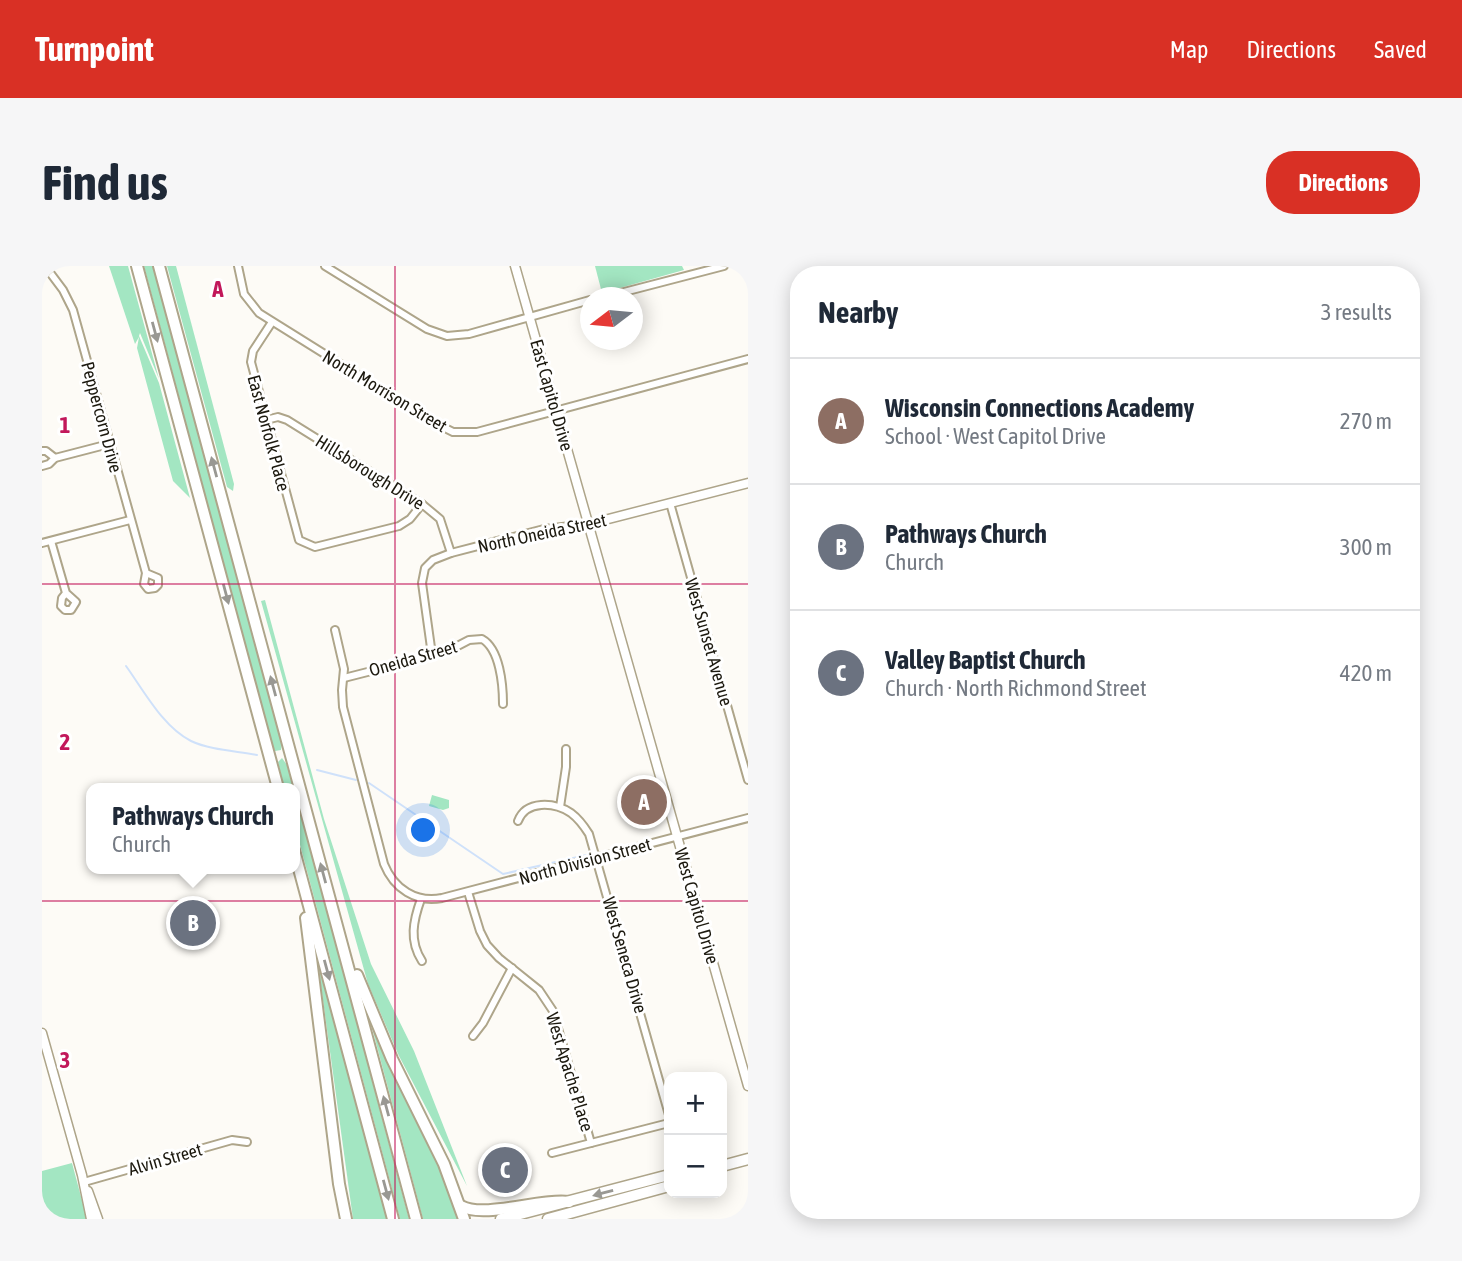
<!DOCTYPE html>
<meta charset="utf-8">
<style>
:root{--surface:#fff;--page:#f6f6f7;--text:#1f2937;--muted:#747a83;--line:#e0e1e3;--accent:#d93025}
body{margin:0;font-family:"Asap Condensed",sans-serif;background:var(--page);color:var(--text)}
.controls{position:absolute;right:21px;bottom:21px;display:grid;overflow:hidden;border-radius:14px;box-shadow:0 4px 18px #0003}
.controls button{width:63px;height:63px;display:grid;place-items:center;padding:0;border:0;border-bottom:2px solid var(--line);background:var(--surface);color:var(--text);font:35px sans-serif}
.compass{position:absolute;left:538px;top:21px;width:63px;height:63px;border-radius:50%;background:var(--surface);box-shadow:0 4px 18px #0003;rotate:254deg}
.you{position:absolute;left:382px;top:565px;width:24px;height:24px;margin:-18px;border:5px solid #fff;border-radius:50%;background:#1a73e8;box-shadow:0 0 0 10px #1a73e833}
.badge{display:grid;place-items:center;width:46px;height:46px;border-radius:50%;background:var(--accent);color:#fff;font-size:23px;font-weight:700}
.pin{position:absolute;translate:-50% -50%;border:4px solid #fff;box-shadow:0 2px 7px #0006}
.popup{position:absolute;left:44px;top:517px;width:214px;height:91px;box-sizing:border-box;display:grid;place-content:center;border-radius:14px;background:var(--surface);filter:drop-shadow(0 2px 5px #0005);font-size:23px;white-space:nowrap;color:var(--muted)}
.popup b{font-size:26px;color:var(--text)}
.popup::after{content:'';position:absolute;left:50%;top:100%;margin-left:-14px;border:14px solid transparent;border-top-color:var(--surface)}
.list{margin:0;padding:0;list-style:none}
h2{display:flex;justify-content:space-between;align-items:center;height:91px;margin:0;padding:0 28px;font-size:30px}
h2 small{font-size:23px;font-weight:400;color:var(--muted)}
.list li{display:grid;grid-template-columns:46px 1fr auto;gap:21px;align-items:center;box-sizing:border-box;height:126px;padding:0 28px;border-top:2px solid var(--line)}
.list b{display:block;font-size:26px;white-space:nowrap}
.list p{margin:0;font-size:23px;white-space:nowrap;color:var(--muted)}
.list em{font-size:23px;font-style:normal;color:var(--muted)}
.map{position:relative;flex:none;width:706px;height:953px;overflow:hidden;border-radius:28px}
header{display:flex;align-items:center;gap:42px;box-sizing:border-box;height:98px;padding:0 35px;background:var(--accent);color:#fff}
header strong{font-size:33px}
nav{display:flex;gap:38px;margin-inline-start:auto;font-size:24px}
.intro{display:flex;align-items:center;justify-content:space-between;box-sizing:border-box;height:168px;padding:0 42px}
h1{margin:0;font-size:49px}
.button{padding:18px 32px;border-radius:28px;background:var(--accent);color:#fff;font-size:24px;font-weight:700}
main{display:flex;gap:42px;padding:0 42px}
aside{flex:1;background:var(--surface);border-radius:28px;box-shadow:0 4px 18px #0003}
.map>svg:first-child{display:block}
.green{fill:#a3e6c2}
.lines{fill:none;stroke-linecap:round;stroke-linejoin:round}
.stream{stroke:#cfe1fa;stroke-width:2}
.minor-casing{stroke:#aea58a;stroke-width:10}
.tertiary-casing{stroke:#aea58a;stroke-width:11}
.primary-casing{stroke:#aea58a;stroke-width:13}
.motorway-casing{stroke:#aea58a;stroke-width:14}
.minor{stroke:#fff;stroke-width:6}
.tertiary{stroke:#fff;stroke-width:8}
.primary{stroke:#fff;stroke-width:10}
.motorway{stroke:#fff;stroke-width:10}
.oneway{fill:#999893}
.grid{fill:none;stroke:#c2185b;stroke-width:2;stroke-opacity:0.55}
.labels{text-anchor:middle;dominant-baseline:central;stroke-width:6;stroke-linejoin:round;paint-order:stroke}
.street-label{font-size:18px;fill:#1c190f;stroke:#fff}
.grid-label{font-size:23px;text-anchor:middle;font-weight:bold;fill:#c2185b;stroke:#fff;stroke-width:6;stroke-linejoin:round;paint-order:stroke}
</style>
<header>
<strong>Turnpoint</strong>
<nav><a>Map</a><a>Directions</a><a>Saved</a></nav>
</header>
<div class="intro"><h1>Find us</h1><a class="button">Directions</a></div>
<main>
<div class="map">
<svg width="706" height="953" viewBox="0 0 706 953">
<rect width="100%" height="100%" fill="#fdfbf6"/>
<g class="green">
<path d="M 67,0 L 86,0 L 117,113 L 98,67 L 97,70 L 117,117 L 148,232 L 131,215 L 95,82 L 97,71 L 93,78 Z"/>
<path d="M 102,0 L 111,0 L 240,477 L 239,484 L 233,485 L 229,475 Z"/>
<path d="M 125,0 L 134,0 L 192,218 L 191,225 L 185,221 Z"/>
<path d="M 553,0 L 640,0 L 642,4 L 560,27 Z"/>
<path d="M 223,334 L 282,553 L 329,698 L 372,785 L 425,920 L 357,790 L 326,718 L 219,335 Z"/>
<path d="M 240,492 L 245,499 L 251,522 L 242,522 L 236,496 Z"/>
<path d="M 253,526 L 367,953 L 358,953 L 253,560 Z"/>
<path d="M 390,529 L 407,534 L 407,542 L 401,544 L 387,540 Z"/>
<path d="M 276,698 L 346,953 L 311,953 Z"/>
<path d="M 330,762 L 375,851 L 416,946 L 416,953 L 381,953 Z"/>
<path d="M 30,897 L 45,953 L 0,953 L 0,905 Z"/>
</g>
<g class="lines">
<g class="stream">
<path d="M 84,400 C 102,425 121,461 149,475 C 168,484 194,485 215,489"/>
<path d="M 275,504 L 314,514"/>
<path d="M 327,517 L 461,608 L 549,588"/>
</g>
<defs>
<g id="minor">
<path d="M 3,0 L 21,24 L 31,44 L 104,307 L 102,318 L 106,323 L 113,322 L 116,319 L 116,312 L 104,307"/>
<path d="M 196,0 L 202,28 L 217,47 L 393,157 L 411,166 L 435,166 L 706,93"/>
<path d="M 283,0 L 385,63 L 405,70 L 427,68 L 548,34"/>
<path d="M 559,32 L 682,0"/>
<path d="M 230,56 L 211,85 L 209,96 L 257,274 L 273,281 L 357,260 L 368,253 L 380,238"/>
<path d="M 224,154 L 236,151 L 245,154 L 380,238 L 398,253 L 409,287"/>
<path d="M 0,185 L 4,185 L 13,192"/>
<path d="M 0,200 L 7,198 L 13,192 L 67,178"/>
<path d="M 628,237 L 706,514"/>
<path d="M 9,275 L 24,327 L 20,332 L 19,340 L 23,344 L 29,344 L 34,336 L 24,327"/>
<path d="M 0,277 L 88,254"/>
<path d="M 293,364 L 302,403 L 300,424 L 301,441 L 342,598 C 352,623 374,637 400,632 L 706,552"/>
<path d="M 390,389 L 380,317 L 383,302 L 391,294 L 409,287 L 502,263 L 547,258"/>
<path d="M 302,412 L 404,386 L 427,374 L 440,373 C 458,383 461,419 461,438"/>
<path d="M 518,541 L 524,501 L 524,483"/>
<path d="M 476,555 C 484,534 512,536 529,547 C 537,553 542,560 547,568 L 627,849"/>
<path d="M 426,626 L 438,665 L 445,679 L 457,692 L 497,724 L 511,745 L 549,877"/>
<path d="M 379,633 C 371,655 367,675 380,695"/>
<path d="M 431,770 L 441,757 L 470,702"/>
<path d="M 510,887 L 627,857"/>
<path d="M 42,916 L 190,874 L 205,876"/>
</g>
<g id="tertiary">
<path d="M 473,0 L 706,820"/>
<path d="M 547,258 L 706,217"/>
<path d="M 0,767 L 40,909 L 49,953"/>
<path d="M 46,925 L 56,953"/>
</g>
<g id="primary">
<path d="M 680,900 L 706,893"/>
<path d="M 459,953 L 627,909"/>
<path d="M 506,953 L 627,920"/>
</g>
<g id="motorway">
<path d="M 95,0 L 236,522"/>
<path d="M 117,0 L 374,953"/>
<path d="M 252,584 L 351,953"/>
<path d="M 264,652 L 297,918 L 304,953"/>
<path d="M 315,709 L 350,793 L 402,898 L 422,953"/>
<path d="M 419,940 C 442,953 500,932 527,936"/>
</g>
</defs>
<use href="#minor" class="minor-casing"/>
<use href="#tertiary" class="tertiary-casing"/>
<use href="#primary" class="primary-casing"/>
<use href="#motorway" class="motorway-casing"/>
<use href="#minor" class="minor"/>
<use href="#tertiary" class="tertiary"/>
<use href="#primary" class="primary"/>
<use href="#motorway" class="motorway"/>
</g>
<defs><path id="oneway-solid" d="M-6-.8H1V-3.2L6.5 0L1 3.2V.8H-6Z" transform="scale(1.75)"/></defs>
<g class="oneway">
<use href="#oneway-solid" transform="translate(113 66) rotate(75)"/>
<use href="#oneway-solid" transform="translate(172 201) rotate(-105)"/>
<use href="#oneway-solid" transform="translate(184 328) rotate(75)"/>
<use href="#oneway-solid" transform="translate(231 420) rotate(-105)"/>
<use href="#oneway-solid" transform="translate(281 607) rotate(-105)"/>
<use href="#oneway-solid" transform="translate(285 704) rotate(75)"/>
<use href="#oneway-solid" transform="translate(344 840) rotate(-105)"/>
<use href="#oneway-solid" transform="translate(344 924) rotate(75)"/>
<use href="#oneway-solid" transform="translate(561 927) rotate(165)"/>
</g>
<path class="grid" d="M 353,0 L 353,953M 0,318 L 706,318M 0,635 L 706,635"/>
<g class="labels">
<g class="street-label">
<text transform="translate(343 125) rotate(31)">North Morrison Street</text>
<text transform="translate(510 129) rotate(74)">East Capitol Drive</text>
<text transform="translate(60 151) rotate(75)">Peppercorn Drive</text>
<text transform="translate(227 167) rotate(75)">East Norfolk Place</text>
<text transform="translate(328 206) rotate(32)">Hillsborough Drive</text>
<text transform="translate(500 267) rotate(-12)">North Oneida Street</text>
<text transform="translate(667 376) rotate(74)">West Sunset Avenue</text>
<text transform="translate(371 392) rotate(-16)">Oneida Street</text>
<text transform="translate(543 595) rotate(-15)">North Division Street</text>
<text transform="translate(655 640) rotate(74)">West Capitol Drive</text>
<text transform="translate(583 689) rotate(74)">West Seneca Drive</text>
<text transform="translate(528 806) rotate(73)">West Apache Place</text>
<text transform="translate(123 893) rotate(-16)">Alvin Street</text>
</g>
</g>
<g class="grid-label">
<text x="176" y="31">A</text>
<text x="23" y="167">1</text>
<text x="23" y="484">2</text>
<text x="23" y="802">3</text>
</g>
</svg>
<div class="controls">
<button>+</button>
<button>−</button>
</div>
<svg class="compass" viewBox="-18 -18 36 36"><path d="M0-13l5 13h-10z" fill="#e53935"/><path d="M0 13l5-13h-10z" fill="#747a83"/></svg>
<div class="you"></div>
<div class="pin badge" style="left:602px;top:536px;background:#8d6e63">A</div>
<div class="pin badge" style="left:151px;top:657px;background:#6b7280">B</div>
<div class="popup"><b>Pathways Church</b>Church</div>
<div class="pin badge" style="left:463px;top:904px;background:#6b7280">C</div>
</div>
<aside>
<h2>Nearby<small>3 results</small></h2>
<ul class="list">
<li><span class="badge" style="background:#8d6e63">A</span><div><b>Wisconsin Connections Academy</b><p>School · West Capitol Drive</p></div><em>270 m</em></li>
<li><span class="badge" style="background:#6b7280">B</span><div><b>Pathways Church</b><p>Church</p></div><em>300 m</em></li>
<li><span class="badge" style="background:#6b7280">C</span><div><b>Valley Baptist Church</b><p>Church · North Richmond Street</p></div><em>420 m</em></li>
</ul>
</aside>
</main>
